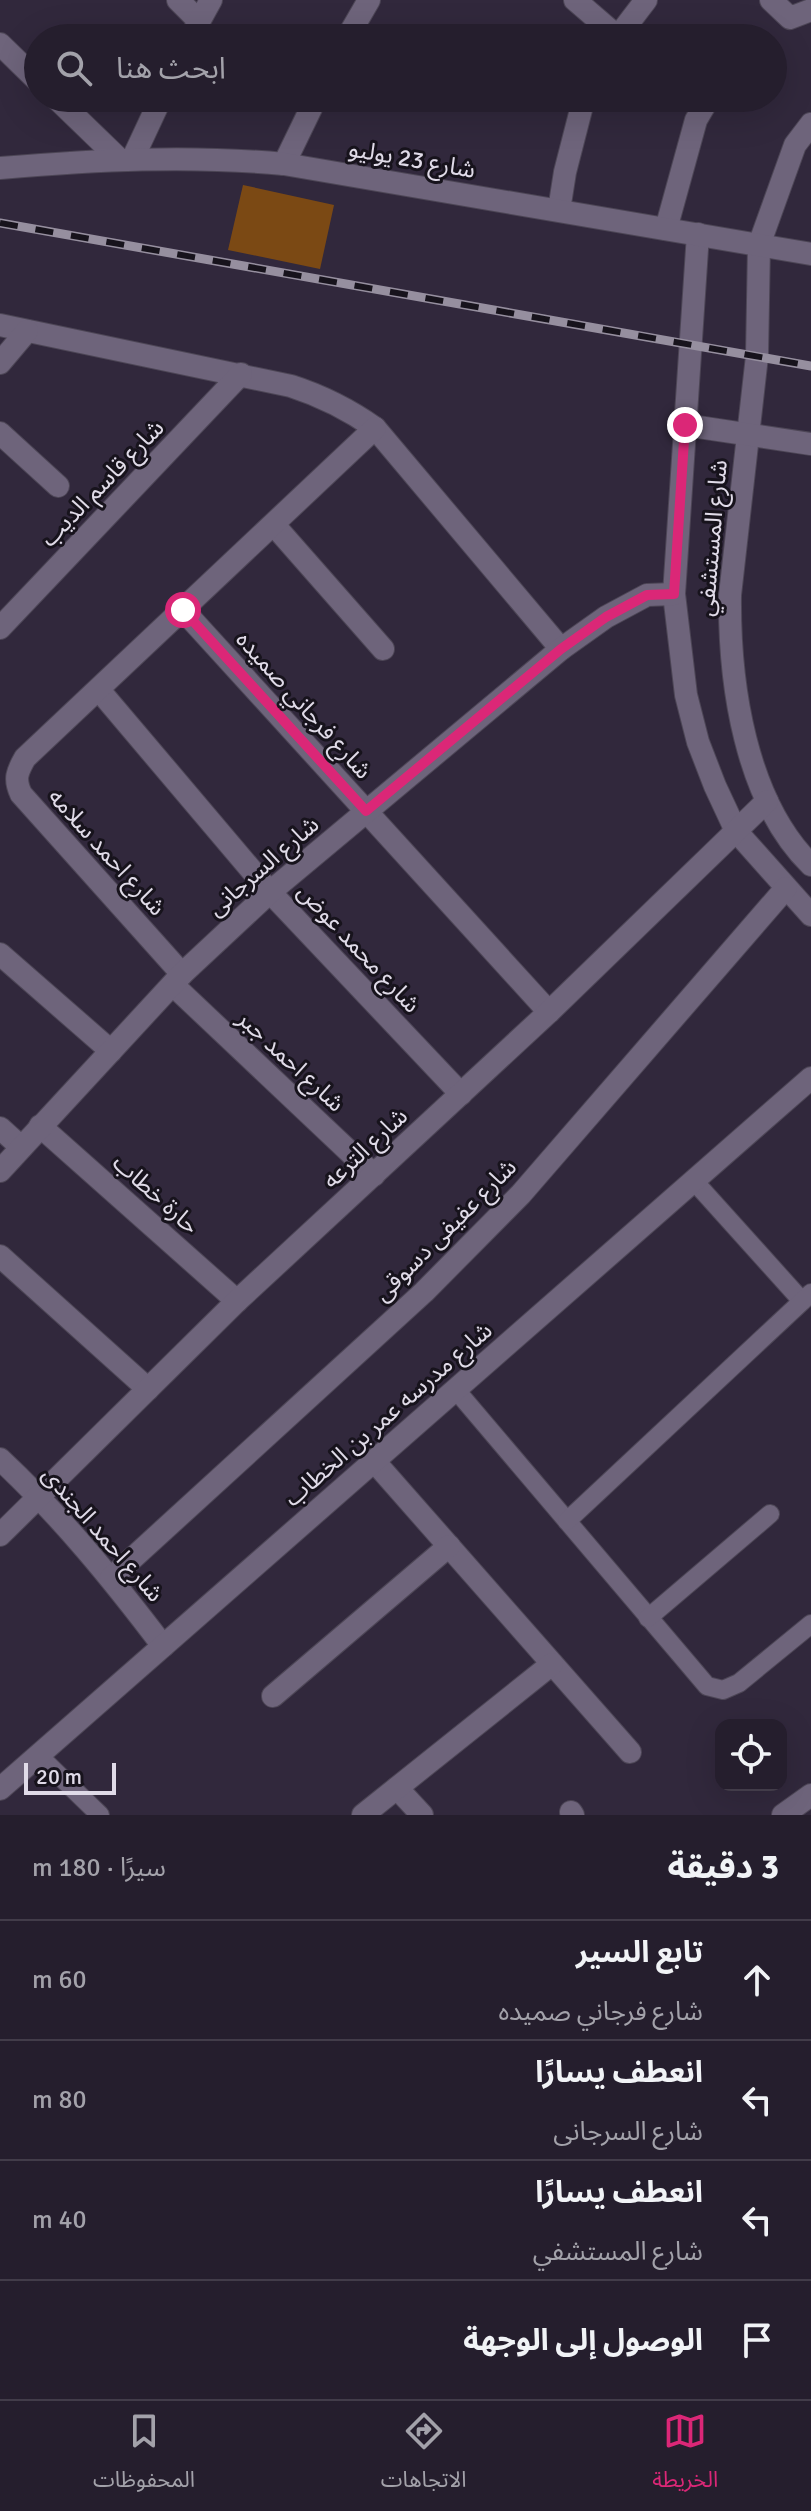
<!DOCTYPE html>
<html lang="ar">
<meta charset="utf-8">
<style>
:root{--surface:#251e2d;--page:#2d2735;--text:#f1f3f6;--muted:#a3a2aa;--line:#423c49;--accent:#db2777}
body{margin:0;font-family:Signika,"Noto Sans Arabic",sans-serif;background:var(--page);color:var(--text);direction:rtl}
.controls{position:absolute;right:24px;bottom:24px;display:grid;overflow:hidden;border-radius:16px;box-shadow:0 8px 32px #0002}
.controls button{width:72px;height:72px;display:grid;place-items:center;padding:0;border:0;border-bottom:2px solid var(--line);background:var(--surface);color:var(--text);font:40px sans-serif}
.scale{position:absolute;left:24px;bottom:20px;width:92px;box-sizing:border-box;padding-left:8px;border:4px solid #e0dbe8;border-top:0;font-size:22px;line-height:28px;white-space:nowrap;color:#e0dbe8;-webkit-text-stroke:6px #17131c;paint-order:stroke}
.stop{position:absolute;width:24px;height:24px;margin:-18px;border:6px solid #db2777;border-radius:50%;background:#fff}
.stop.end{background:#db2777;border-color:#fff;box-shadow:0 2px 8px #0008}
.list{margin:0;padding:0;list-style:none}
h2{display:flex;justify-content:space-between;align-items:center;height:104px;margin:0;padding:0 32px;font-size:34px}
h2 small{font-size:26px;font-weight:400;color:var(--muted)}
.list li{display:grid;grid-template-columns:52px 1fr auto;gap:24px;align-items:center;box-sizing:border-box;height:120px;padding:0 32px;border-top:2px solid var(--line)}
.list b{display:block;font-size:30px;white-space:nowrap}
.list p{margin:0;font-size:26px;white-space:nowrap;color:var(--muted)}
.list em{font-size:26px;font-style:normal;color:var(--muted)}
.icon{flex:none;width:44px;height:44px;fill:none;stroke:currentColor;stroke-width:2;stroke-linecap:round;stroke-linejoin:round}
.map{position:relative;flex:none;width:811px;height:1815px;overflow:hidden;direction:ltr}
.search{position:absolute;background:var(--surface);box-shadow:0 8px 32px #0002;left:24px;right:24px;top:24px;height:88px;display:flex;align-items:center;gap:20px;box-sizing:border-box;padding:0 28px;border-radius:44px;color:var(--muted);font-size:30px}
.sheet{height:584px;background:var(--surface)}
nav{display:flex;justify-content:space-around;align-items:center;box-sizing:border-box;height:112px;border-top:2px solid var(--line);background:var(--surface);font-size:22px;color:var(--muted)}
nav a{display:grid;justify-items:center;gap:4px}
nav .on{color:var(--accent)}
.map>svg:first-child{display:block}
.building{fill:#7b4914}
.lines{fill:none;stroke-linecap:round;stroke-linejoin:round}
.service-casing{stroke:#4d4656;stroke-width:20}
.minor-casing{stroke:#4d4656;stroke-width:24}
.tertiary-casing{stroke:#4d4656;stroke-width:24}
.service{stroke:#6e647b;stroke-width:18}
.minor{stroke:#6e647b;stroke-width:22}
.tertiary{stroke:#6e647b;stroke-width:22}
.rail-casing{stroke:#968f9f;stroke-width:9}
.rail{stroke:#17131c;stroke-width:6;stroke-dasharray:18;stroke-linecap:butt}
.route{stroke:#db2777;stroke-width:10}
.labels{text-anchor:middle;dominant-baseline:central;stroke-width:6;stroke-linejoin:round;paint-order:stroke}
.street-label{font-size:24px;fill:#e0dbe8;stroke:#17131c}
</style>
<div class="map">
<svg width="811" height="1815" viewBox="0 0 811 1815">
<rect width="100%" height="100%" fill="#31283c"/>
<path class="building" d="M 243,185 L 334,205 L 320,269 L 228,250 Z"/>
<g class="lines">
<defs>
<g id="service">
<path d="M 694,1181 L 802,1301"/>
<path d="M 456,1390 L 707,1686 L 723,1690 L 739,1683 L 811,1624"/>
<path d="M 567,1521 L 811,1293"/>
<path d="M 648,1618 L 770,1514"/>
<path d="M 38,1755 L 100,1815"/>
</g>
<g id="minor">
<path d="M 178,0 L 199,21"/>
<path d="M 575,0 L 618,37"/>
<path d="M 771,0 L 790,18 L 811,10"/>
<path d="M 190,38 L 211,0"/>
<path d="M 347,38 L 369,0"/>
<path d="M 617,38 L 646,0"/>
<path d="M 0,44 L 38,81"/>
<path d="M 56,98 L 119,159"/>
<path d="M 811,124 L 795,145 L 759,245 L 757,356 L 730,595 C 729,683 745,800 811,865"/>
<path d="M 133,158 L 161,98"/>
<path d="M 284,164 L 316,98"/>
<path d="M 559,210 L 565,172 L 584,98"/>
<path d="M 666,229 L 696,120 L 709,98"/>
<path d="M 698,234 L 674,594 L 686,695 L 698,742 L 715,786 L 736,831 L 811,915"/>
<path d="M 0,325 L 291,386 C 322,396 348,409 375,428 L 561,649"/>
<path d="M 0,363 L 27,331"/>
<path d="M 685,425 L 811,444"/>
<path d="M 0,433 L 58,486"/>
<path d="M 274,525 L 383,649"/>
<path d="M 183,610 L 549,1012"/>
<path d="M 0,628 L 241,374"/>
<path d="M 99,690 L 270,892 L 461,1094"/>
<path d="M 0,954 L 111,1051"/>
<path d="M 182,974 L 21,794 C 14,779 17,772 25,758 L 375,428"/>
<path d="M 173,985 L 374,1175"/>
<path d="M 40,1126 L 237,1301"/>
<path d="M 0,1128 L 21,1147"/>
<path d="M 0,1171 L 182,974 L 270,892 L 561,649 L 606,617 L 647,595 L 674,594"/>
<path d="M 0,1256 L 148,1389"/>
<path d="M 0,1459 C 61,1516 113,1580 163,1646"/>
<path d="M 374,1461 L 630,1752"/>
<path d="M 0,1535 L 237,1301 L 549,1012 L 767,801"/>
<path d="M 111,1578 L 424,1292 L 521,1194 L 786,888"/>
<path d="M 273,1696 L 449,1546"/>
<path d="M 397,1788 L 422,1815"/>
<path d="M 0,1789 L 811,1078"/>
<path d="M 571,1812 L 573,1815"/>
<path d="M 363,1815 L 552,1664"/>
<path d="M 783,1815 L 811,1795"/>
</g>
<path id="tertiary" d="M 0,168 C 96,160 189,155 284,164 L 811,254"/>
</defs>
<use href="#service" class="service-casing"/>
<use href="#minor" class="minor-casing"/>
<use href="#tertiary" class="tertiary-casing"/>
<use href="#service" class="service"/>
<use href="#minor" class="minor"/>
<use href="#tertiary" class="tertiary"/>
<defs>
<path id="rail" d="M 0,223 L 811,366"/>
</defs>
<use href="#rail" class="rail-casing"/>
<use href="#rail" class="rail"/>
</g>
<g class="lines">
<path class="route" d="M 183,610 L 366,811 L 561,649 L 606,617 L 647,595 L 674,594 L 685,425"/>
</g>
<g class="labels">
<g class="street-label">
<text transform="translate(412 159) rotate(10)">شارع 23 يوليو</text>
<text transform="translate(102 483) rotate(-46)">شارع قاسم الديب</text>
<text transform="translate(712 538) rotate(-85)">شارع المستشفي</text>
<text transform="translate(304 705) rotate(48)">شارع فرجاني صميده</text>
<text transform="translate(107 852) rotate(48)">شارع احمد سلامه</text>
<text transform="translate(263 866) rotate(-41)">شارع السرجانى</text>
<text transform="translate(359 948) rotate(47)">شارع محمد عوض</text>
<text transform="translate(291 1061) rotate(43)">شارع احمد جبر</text>
<text transform="translate(365 1148) rotate(-43)">شارع الترعه</text>
<text transform="translate(156 1194) rotate(42)">حارة خطاب</text>
<text transform="translate(445 1230) rotate(-45)">شارع عفيفى دسوقى</text>
<text transform="translate(388 1414) rotate(-41)">شارع مدرسه عمر بن الخطاب</text>
<text transform="translate(103 1534) rotate(49)">شارع احمد الجندى</text>
</g>
</g>
</svg>
<div class="controls">
<button><svg class="icon" aria-label="locate" viewBox="0 0 24 24"><circle cx="12" cy="12" r="6"/><path d="M12 2v4M12 18v4M2 12h4M18 12h4"/></svg></button>
</div>
<div class="scale">20 m</div>
<div class="stop" style="left:183px;top:610px"></div>
<div class="stop end" style="left:685px;top:425px"></div>
<div class="search"><svg class="icon" aria-label="search" viewBox="0 0 24 24"><circle cx="10" cy="10" r="6"/><path d="M15 15l6 6"/></svg>ابحث هنا</div>
</div>
<section class="sheet">
<h2>3 دقيقة<small>سيرًا · 180 m</small></h2>
<ul class="list">
<li><svg class="icon" aria-label="ahead" viewBox="0 0 24 24"><path d="M12 20V5M6 11l6-6 6 6"/></svg><div><b>تابع السير</b><p>شارع فرجاني صميده</p></div><em>60 m</em></li>
<li><svg class="icon" aria-label="left" viewBox="0 0 24 24"><path d="M17 20v-9H6M10 6l-5 5 5 5"/></svg><div><b>انعطف يسارًا</b><p>شارع السرجانى</p></div><em>80 m</em></li>
<li><svg class="icon" aria-label="left" viewBox="0 0 24 24"><path d="M17 20v-9H6M10 6l-5 5 5 5"/></svg><div><b>انعطف يسارًا</b><p>شارع المستشفي</p></div><em>40 m</em></li>
<li><svg class="icon" aria-label="arrive" viewBox="0 0 24 24"><path d="M6 21V4h12l-3 4 3 4H6"/></svg><div><b>الوصول إلى الوجهة</b></div></li>
</ul>
</section>
<nav>
<a class="on"><svg class="icon" aria-label="map" viewBox="0 0 24 24"><path d="M3 6l6-2 6 2 6-2v14l-6 2-6-2-6 2zM9 4v14M15 6v14"/></svg>الخريطة</a>
<a><svg class="icon" aria-label="directions" viewBox="0 0 24 24"><path d="M12 3l9 9-9 9-9-9zM9 14v-3h6M13 9l2 2-2 2"/></svg>الاتجاهات</a>
<a><svg class="icon" aria-label="saved" viewBox="0 0 24 24"><path d="M7 4h10v16l-5-4-5 4z"/></svg>المحفوظات</a>
</nav>
